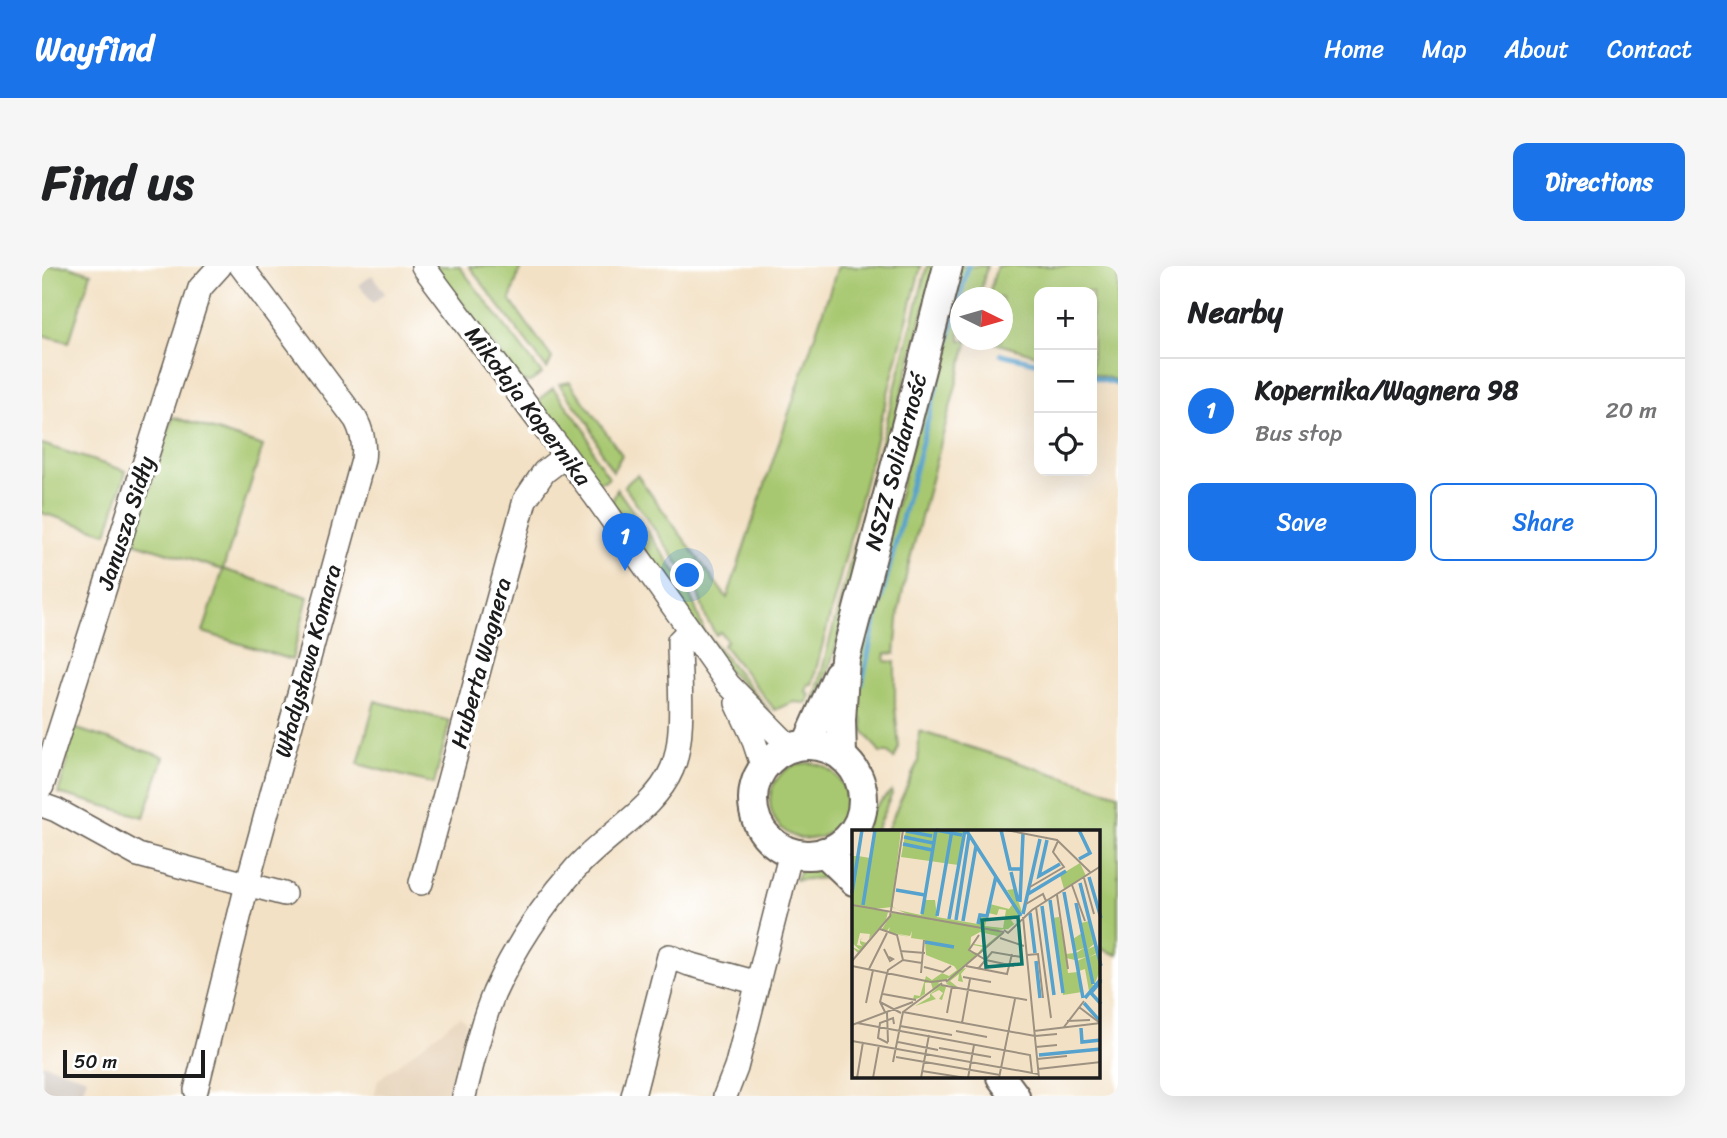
<!DOCTYPE html>
<meta charset="utf-8">
<style>
:root{--surface:#fff;--page:#f6f6f6;--text:#202124;--muted:#757577;--line:#e0e0e0;--accent:#1a73e8}
body{margin:0;font-family:Sriracha,sans-serif;background:var(--page);color:var(--text)}
.controls{position:absolute;right:21px;top:21px;display:grid;overflow:hidden;border-radius:14px;box-shadow:0 7px 28px #0002}
.controls button{width:63px;height:63px;display:grid;place-items:center;padding:0;border:0;border-bottom:2px solid var(--line);background:var(--surface);color:var(--text);font:35px sans-serif}
.compass{position:absolute;left:908px;top:21px;width:63px;height:63px;border-radius:50%;background:var(--surface);box-shadow:0 7px 28px #0002;rotate:95deg}
.scale{position:absolute;left:21px;bottom:18px;width:142px;box-sizing:border-box;padding-left:7px;border:4px solid #1c1c1c;border-top:0;font-size:19px;line-height:24px;white-space:nowrap;color:#1c1c1c;-webkit-text-stroke:5px #fff;paint-order:stroke}
.you{position:absolute;left:646px;top:310px;width:24px;height:24px;margin:-18px;border:5px solid #fff;border-radius:50%;background:#1a73e8;box-shadow:0 0 0 10px #1a73e833}
.badge{display:grid;place-items:center;width:46px;height:46px;border-radius:50%;background:var(--accent);color:#fff;font-size:23px;font-weight:700}
.pin{position:absolute;translate:-50% -58px;filter:drop-shadow(0 2px 4px #0008)}
.pin::after{content:'';position:absolute;top:37px;width:24px;height:21px;background:inherit;clip-path:polygon(0 0,100% 0,50% 100%)}
.list{margin:0;padding:0;list-style:none}
h2{display:flex;justify-content:space-between;align-items:center;height:91px;margin:0;padding:0 28px;font-size:30px}
h2 small{font-size:23px;font-weight:400;color:var(--muted)}
.list li{display:grid;grid-template-columns:46px 1fr auto;gap:21px;align-items:center;box-sizing:border-box;height:105px;padding:0 28px;border-top:2px solid var(--line)}
.list b{display:block;font-size:26px;white-space:nowrap}
.list p{margin:0;font-size:23px;white-space:nowrap;color:var(--muted)}
.list em{font-size:23px;font-style:normal;color:var(--muted)}
.actions{display:flex;gap:14px;padding:21px 28px}
.actions a{flex:1;padding:16px 0;border:2px solid var(--accent);border-radius:14px;text-align:center;font-size:24px;color:var(--accent)}
.actions .main{background:var(--accent);color:#fff}
.icon{flex:none;width:38px;height:38px;fill:none;stroke:currentColor;stroke-width:2;stroke-linecap:round;stroke-linejoin:round}
.map{position:relative;flex:none;width:1076px;height:830px;overflow:hidden;border-radius:14px}
header{display:flex;align-items:center;gap:42px;box-sizing:border-box;height:98px;padding:0 35px;background:var(--accent);color:#fff}
header strong{font-size:33px}
nav{display:flex;gap:38px;margin-inline-start:auto;font-size:24px}
.intro{display:flex;align-items:center;justify-content:space-between;box-sizing:border-box;height:168px;padding:0 42px}
h1{margin:0;font-size:49px}
.button{padding:18px 32px;border-radius:14px;background:var(--accent);color:#fff;font-size:24px;font-weight:700}
main{display:flex;gap:42px;padding:0 42px}
aside{flex:1;background:var(--surface);border-radius:14px;box-shadow:0 7px 28px #0002}
.map>svg:first-child{display:block}
.built{fill:#e5d0b5}
.industrial{fill:#ccc2b9}
.green{fill:#a7c870;stroke:#627246;stroke-width:2}
.lines{fill:none;stroke-linecap:round;stroke-linejoin:round}
.stream{stroke:#54a2cd;stroke-width:5}
.minor-casing{stroke:#676157;stroke-width:26}
.major-casing{stroke:#676157;stroke-width:32}
.minor{stroke:#fff;stroke-width:23}
.major{stroke:#fff;stroke-width:28}
.labels{text-anchor:middle;dominant-baseline:central;stroke-width:7;stroke-linejoin:round;paint-order:stroke}
.street-label{font-size:23px;fill:#1c1c1c;stroke:#fff}
.inset-river{fill:none;stroke:#54a2cd;stroke-width:3.5}
.inset-road{fill:none;stroke:#9d9281;stroke-width:2}
.view{fill:#0f766e;fill-opacity:0.15;stroke:#0f766e;stroke-width:3.5}
.inset-edge{fill:none;stroke:#1c1c1c;stroke-width:3.5}
</style>
<header>
<strong>Wayfind</strong>
<nav><a>Home</a><a>Map</a><a>About</a><a>Contact</a></nav>
</header>
<div class="intro"><h1>Find us</h1><a class="button">Directions</a></div>
<main>
<div class="map">
<svg width="1076" height="830" viewBox="0 0 1076 830">
<rect width="100%" height="100%" fill="#fff"/>
<filter id="ink" filterUnits="userSpaceOnUse"><feTurbulence type="fractalNoise" baseFrequency=".0143" numOctaves="2"/><feDisplacementMap in="SourceGraphic" scale="14" xChannelSelector="R" yChannelSelector="G"/><feConvolveMatrix kernelMatrix="1 2 1 2 8 2 1 2 1" color-interpolation-filters="sRGB"/></filter>
<filter id="wash" filterUnits="userSpaceOnUse"><feTurbulence type="fractalNoise" baseFrequency=".00686" numOctaves="4" result="noise"/><feDisplacementMap in="SourceGraphic" scale="28" xChannelSelector="R" yChannelSelector="G"/><feGaussianBlur stdDeviation="1.57" result="paint"/><feColorMatrix in="noise" values="0 0 0 0 0 0 0 0 0 0 0 0 0 0 0 0 0 1.4 0 .05"/><feComposite in="paint" operator="in"/></filter>
<g filter="url(#wash)">
<rect width="100%" height="100%" fill="#f3e1c5"/>
<path class="built" d="M 418,750 L 425,757 L 406,830 L 332,830 L 336,814 Z"/>
<g class="industrial">
<path d="M 330,9 L 343,27 L 331,37 L 317,19 Z"/>
<path d="M 0,797 L 45,812 L 39,830 L 0,830 Z"/>
</g>
<g class="green">
<path d="M 0,0 L 26,0 L 49,7 L 27,76 L 0,69 Z"/>
<path d="M 392,0 L 417,0 L 500,108 L 488,116 L 478,115 Z"/>
<path d="M 427,0 L 479,0 L 468,34 L 510,92 L 505,103 Z"/>
<path d="M 796,0 L 879,0 L 770,419 L 766,418 L 764,426 L 768,428 L 765,437 L 751,436 L 733,444 L 681,379 L 685,375 L 678,366 L 674,369 L 664,352 L 655,324 L 582,220 L 595,209 L 685,332 Z"/>
<path d="M 885,0 L 893,0 L 792,387 L 774,440 L 771,439 Z"/>
<path d="M 917,0 L 945,0 L 937,31 L 918,32 L 918,74 L 926,74 L 866,301 L 857,343 L 853,388 L 844,387 L 843,395 L 853,396 L 853,441 L 857,481 L 852,493 L 846,487 L 838,487 L 821,464 L 820,453 L 807,449 L 826,348 Z"/>
<path d="M 955,0 L 1076,0 L 1076,115 L 1050,107 L 1050,26 L 997,26 L 997,90 L 943,74 L 960,74 L 960,32 L 946,31 Z"/>
<path d="M 528,116 L 580,189 L 571,205 L 560,188 L 547,158 L 517,118 Z"/>
<path d="M 511,122 L 543,164 L 553,191 L 567,211 L 562,215 L 553,216 L 497,139 L 499,132 Z"/>
<path d="M 131,151 L 221,180 L 181,303 L 266,331 L 250,394 L 161,366 L 181,304 L 91,276 Z"/>
<path d="M 0,178 L 84,205 L 65,267 L 0,247 Z"/>
<path d="M 575,223 L 643,319 L 652,338 L 662,365 L 729,447 L 685,403 L 569,238 Z"/>
<path d="M 333,435 L 408,455 L 392,518 L 316,498 Z"/>
<path d="M 32,462 L 122,491 L 102,551 L 16,527 L 26,494 L 24,489 Z"/>
<path d="M 877,465 L 1076,528 L 1076,689 L 1057,682 L 1057,566 L 844,566 L 876,496 Z"/>
<circle cx="766" cy="535" r="38"/>
<path d="M 849,525 L 850,528 L 833,566 L 822,566 L 829,545 Z"/>
<path d="M 771,598 L 776,599 L 791,609 L 785,612 L 753,614 L 758,605 Z"/>
</g>
<g class="lines">
<g class="stream">
<path d="M 959,88 L 997,97"/>
<path d="M 1050,111 L 1076,118"/>
<path d="M 820,418 L 831,364 L 926,0"/>
</g>
</g>
</g>
<g filter="url(#ink)">
<g class="lines">
<defs>
<g id="minor">
<path d="M 381,0 L 554,231 L 686,418 L 748,481"/>
<path d="M 695,437 L 710,469 L 721,502"/>
<path d="M 0,520 L 158,22 L 178,0"/>
<path d="M 0,539 L 14,544 L 96,589 L 242,628"/>
<path d="M 379,617 L 483,234 L 502,206 L 523,190"/>
<path d="M 154,824 L 205,619 L 321,194 C 323,179 321,167 314,154 L 199,0"/>
<path d="M 422,830 C 431,796 438,760 452,727 C 472,683 501,639 534,602 C 562,570 614,542 630,503 C 644,471 637,411 637,375 L 647,365"/>
<path d="M 591,830 L 627,690 L 647,698 L 716,717"/>
<path d="M 683,830 L 694,802 L 749,586"/>
</g>
<g id="major">
<path d="M 765,478 L 796,408"/>
<circle cx="766" cy="534" r="55"/>
<path d="M 800,490 L 799,454 L 803,393 L 906,0"/>
<path d="M 782,586 L 812,615"/>
<path d="M 959,811 L 973,830"/>
</g>
</defs>
<use href="#minor" class="minor-casing"/>
<use href="#major" class="major-casing"/>
<use href="#minor" class="minor"/>
<use href="#major" class="major"/>
</g>
</g>
<g class="labels">
<g class="street-label">
<text transform="translate(486 140) rotate(53)">Mikołaja Kopernika</text>
<text transform="translate(854 196) rotate(-75)">NSZZ Solidarność</text>
<text transform="translate(84 257) rotate(-72)">Janusza Sidły</text>
<text transform="translate(266 395) rotate(-75)">Władysława Komara</text>
<text transform="translate(439 397) rotate(-75)">Huberta Wagnera</text>
</g>
</g>
<g transform="translate(810 564)">
<rect width="248" height="248" fill="#f3e1c5"/>
<path d="M 24,0 L 49,0 L 41,66 L 41,77 L 46,80 L 69,85 L 72,70 L 83,70 L 85,87 L 126,94 L 128,84 L 135,85 L 138,74 L 157,79 L 162,72 L 155,60 L 162,59 L 170,82 L 159,90 L 162,94 L 169,89 L 156,99 L 146,100 L 151,104 L 109,139 L 114,138 L 109,144 L 111,152 L 106,151 L 107,144 L 98,151 L 108,159 L 94,154 L 101,146 L 86,153 L 94,157 L 90,170 L 87,169 L 91,163 L 87,160 L 79,164 L 84,169 L 63,176 L 78,167 L 78,164 L 86,158 L 76,164 L 81,160 L 79,153 L 84,151 L 73,153 L 73,164 L 68,167 L 75,165 L 61,170 L 62,165 L 68,166 L 74,146 L 80,150 L 90,143 L 97,146 L 105,140 L 102,136 L 74,125 L 73,110 L 59,108 L 60,101 L 58,106 L 41,103 L 58,107 L 36,103 L 38,97 L 34,102 L 30,99 L 40,83 L 57,85 L 40,77 L 23,79 L 36,82 L 34,90 L 17,109 L 18,104 L 8,103 L 5,115 L 10,116 L 8,113 L 8,110 L 11,107 L 8,111 L 15,113 L 8,123 L 6,123 L 0,117 L 9,121 L 0,113 L 0,26 L 5,26 L 2,49 L 6,26 L 18,28 L 16,51 ZM 147,79 L 154,80 L 151,98 L 133,96 L 136,83 L 145,85 ZM 128,102 L 145,106 L 133,116 L 122,114 L 121,115 L 131,117 L 126,123 L 118,122 L 119,107 ZM 54,0 L 112,0 L 106,35 L 49,27 ZM 228,33 L 234,46 L 212,59 L 208,45 ZM 207,87 L 214,124 L 222,123 L 223,130 L 214,128 L 216,143 L 226,142 L 230,162 L 211,165 L 200,88 ZM 237,91 L 242,114 L 236,119 L 243,116 L 245,123 L 237,127 L 245,124 L 249,139 L 242,155 L 237,134 L 241,156 L 237,161 L 233,139 L 227,141 L 225,131 L 234,127 L 225,129 L 224,123 L 232,118 L 224,121 L 221,109 L 230,103 L 233,113 L 229,93 Z" fill="#a7c870" fill-rule="evenodd"/>
<path class="inset-river" d="M 84,0 L 110,5M 114,0 L 169,86M 149,0 L 158,39 L 168,39M 227,0 L 238,23 L 227,29M 54,1 L 80,6M 52,7 L 81,13M 195,10 L 187,46 L 208,34M 51,14 L 80,20M 159,42 L 166,71M 237,47 L 249,88M 228,53 L 249,136M 44,60 L 73,65M 212,62 L 231,168M 0,63 L 10,0M 176,64 L 214,41M 198,70 L 211,163M 168,72 L 171,4M 224,73 L 241,154M 11,75 L 23,0M 190,76 L 202,165M 178,83 L 183,123M 70,84 L 84,0M 171,84 L 188,9M 85,86 L 100,0M 97,89 L 113,0M 104,90 L 117,5M 111,91 L 124,16M 126,94 L 128,85 L 135,86 L 144,46M 73,112 L 102,117M 184,131 L 188,168M 249,151 L 239,163 L 249,174M 233,168 L 249,149M 232,173 L 247,190M 229,198 L 230,212 L 249,210M 187,225 L 249,219"/>
<path class="inset-road" d="M 154,0 L 205,10 L 238,42M 232,48 L 242,84M 220,55 L 233,91M 178,57 L 212,37 L 201,22 L 206,11M 205,65 L 216,139M 174,74 L 191,64 L 194,71M 0,75 L 24,79M 184,77 L 199,188M 23,79 L 152,102M 38,87 L 51,0M 171,87 L 187,248M 28,99 L 45,105 L 51,130M 152,100 L 156,103 L 180,80 L 249,36M 127,105 L 117,120 L 134,130 L 162,136M 148,108 L 172,116M 32,119 L 38,131 L 41,129 L 37,127M 48,121 L 73,123M 175,125 L 186,124 L 191,168M 0,131 L 39,85M 0,136 L 79,152 L 95,150M 114,136 L 155,144 L 160,124M 72,137 L 91,142 L 99,136M 17,139 L 35,103M 126,139 L 140,122 L 169,127M 69,143 L 72,110M 111,147 L 139,152M 94,152 L 152,102M 89,155 L 175,170M 31,164 L 64,170M 28,172 L 49,183M 14,173 L 21,140M 227,177 L 248,193M 33,182 L 28,172 L 36,140 L 51,130 L 70,133M 35,182 L 36,212M 51,182 L 183,206M 95,183 L 100,156M 215,191 L 238,190M 5,193 L 178,225 L 180,243M 110,193 L 118,149M 0,195 L 61,172M 48,196 L 100,205M 212,197 L 232,171M 104,201 L 135,207M 182,201 L 249,193M 183,206 L 205,204M 0,211 L 186,244M 46,212 L 86,220M 36,213 L 26,208 L 28,193 L 41,188 L 42,194M 184,217 L 205,215M 87,218 L 139,227M 44,227 L 148,245M 185,229 L 215,226M 41,232 L 51,182 L 90,153M 186,239 L 249,232M 70,241 L 114,248M 5,248 L 11,212M 21,248 L 27,215M 69,248 L 77,205M 116,248 L 122,215M 147,248 L 163,169"/>
<path class="view" d="M 166,87 L 170,134 L 134,137 L 130,90 Z"/>
<rect width="248" height="248" class="inset-edge"/>
</g>
</svg>
<div class="controls">
<button>+</button>
<button>−</button>
<button><svg class="icon" aria-label="locate" viewBox="0 0 24 24"><circle cx="12" cy="12" r="6"/><path d="M12 2v4M12 18v4M2 12h4M18 12h4"/></svg></button>
</div>
<svg class="compass" viewBox="-18 -18 36 36"><path d="M0-13l5 13h-10z" fill="#e53935"/><path d="M0 13l5-13h-10z" fill="#757577"/></svg>
<div class="scale">50 m</div>
<div class="you"></div>
<div class="pin badge" style="left:583px;top:305px">1</div>
</div>
<aside>
<h2>Nearby<small></small></h2>
<ul class="list">
<li><span class="badge">1</span><div><b>Kopernika/Wagnera 98</b><p>Bus stop</p></div><em>20 m</em></li>
</ul>
<div class="actions"><a class="main">Save</a><a>Share</a></div>
</aside>
</main>
